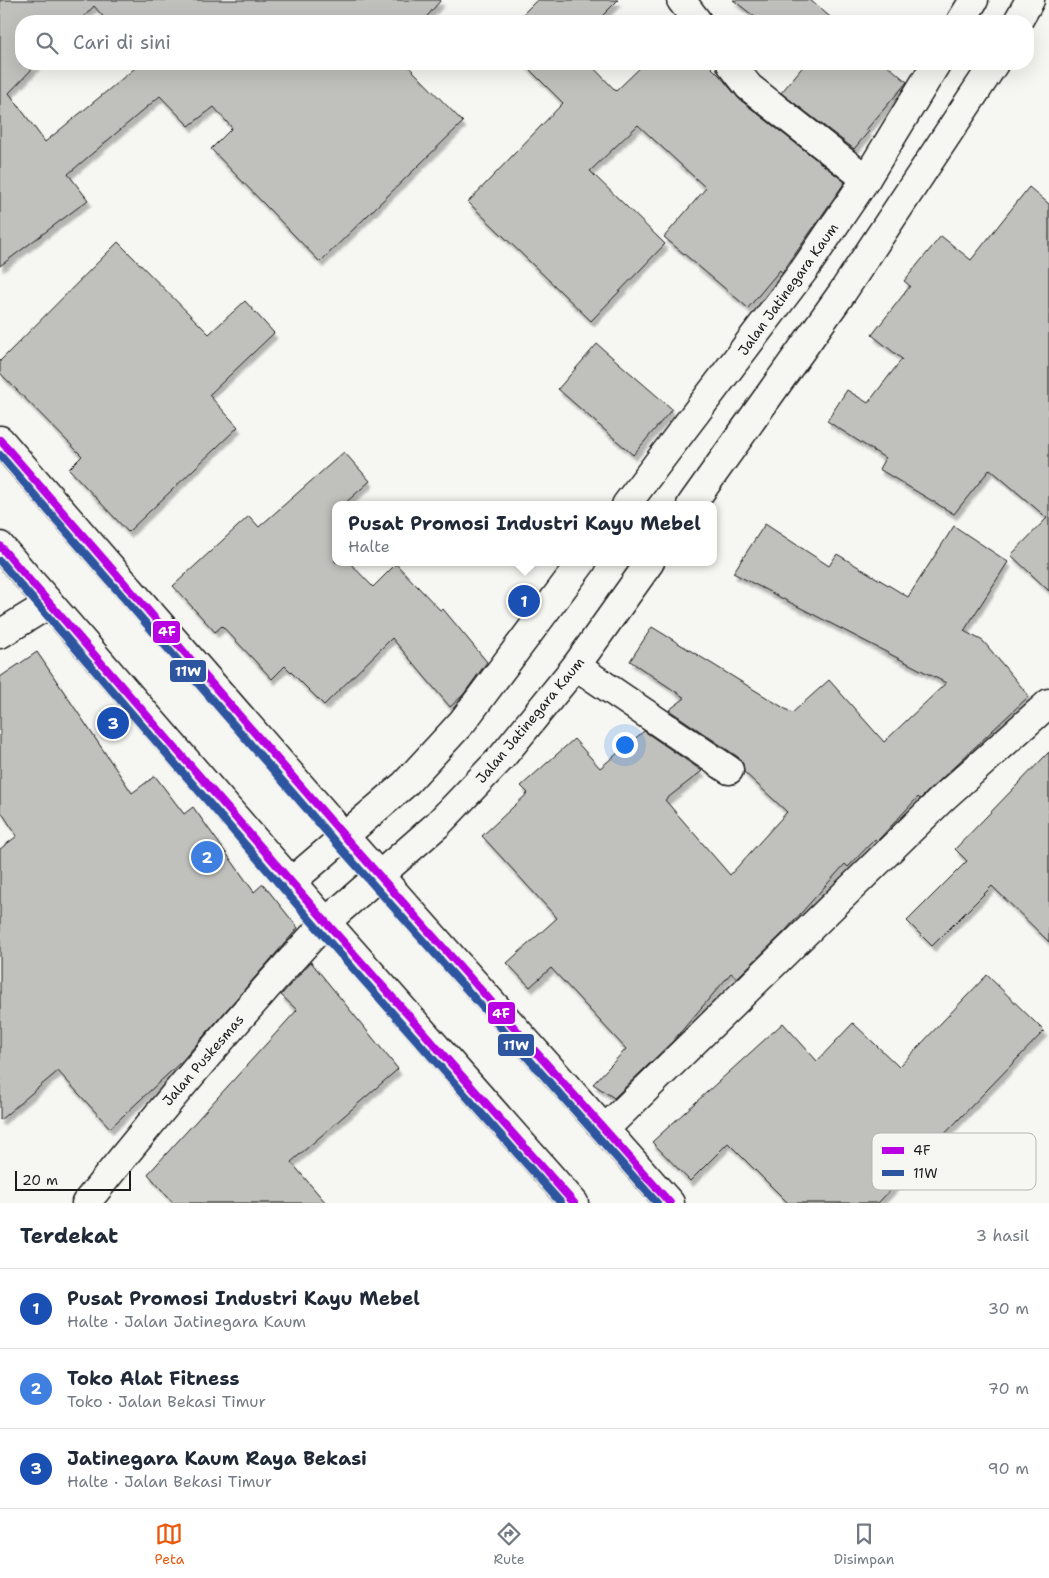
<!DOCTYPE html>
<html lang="id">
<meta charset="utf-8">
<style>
:root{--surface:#fff;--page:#f2f2f3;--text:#1f2937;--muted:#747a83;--line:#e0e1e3;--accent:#ea580c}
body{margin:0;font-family:"Shantell Sans",sans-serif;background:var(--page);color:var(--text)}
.scale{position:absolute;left:15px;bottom:12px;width:116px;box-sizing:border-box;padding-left:5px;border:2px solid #1c1c1c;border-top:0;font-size:14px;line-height:18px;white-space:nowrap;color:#1c1c1c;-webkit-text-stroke:4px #f6f6f2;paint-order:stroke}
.you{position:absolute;left:624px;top:744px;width:18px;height:18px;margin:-12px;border:4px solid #fff;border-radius:50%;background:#1a73e8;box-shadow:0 0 0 8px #1a73e833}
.badge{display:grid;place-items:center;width:32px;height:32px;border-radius:50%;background:var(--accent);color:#fff;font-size:16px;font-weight:700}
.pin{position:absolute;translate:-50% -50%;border:2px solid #fff;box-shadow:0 1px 5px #0006}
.popup{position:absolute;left:332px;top:501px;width:385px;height:65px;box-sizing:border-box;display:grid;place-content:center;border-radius:10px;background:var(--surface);filter:drop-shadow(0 1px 4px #0005);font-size:16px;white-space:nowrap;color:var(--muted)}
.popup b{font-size:19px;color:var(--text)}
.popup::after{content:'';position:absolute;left:50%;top:100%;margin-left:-10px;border:10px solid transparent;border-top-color:var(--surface)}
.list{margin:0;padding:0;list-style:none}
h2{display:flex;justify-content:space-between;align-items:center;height:65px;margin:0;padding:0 20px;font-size:21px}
h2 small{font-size:16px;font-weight:400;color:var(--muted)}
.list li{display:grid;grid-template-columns:32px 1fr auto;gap:15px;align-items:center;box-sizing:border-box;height:80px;padding:0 20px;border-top:1px solid var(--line)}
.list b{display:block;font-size:19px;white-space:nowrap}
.list p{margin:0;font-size:16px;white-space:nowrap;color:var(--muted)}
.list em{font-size:16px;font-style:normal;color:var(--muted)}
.icon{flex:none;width:28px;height:28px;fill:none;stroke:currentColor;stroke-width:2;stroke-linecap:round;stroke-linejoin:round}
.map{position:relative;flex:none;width:1049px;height:1203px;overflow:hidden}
.search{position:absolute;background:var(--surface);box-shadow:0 5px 20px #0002;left:15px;right:15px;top:15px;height:55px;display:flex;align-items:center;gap:12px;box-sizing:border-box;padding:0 18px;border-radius:20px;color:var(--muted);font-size:19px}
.sheet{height:305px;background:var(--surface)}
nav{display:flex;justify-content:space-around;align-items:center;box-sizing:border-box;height:70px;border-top:1px solid var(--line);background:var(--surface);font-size:14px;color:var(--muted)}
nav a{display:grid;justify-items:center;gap:2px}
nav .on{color:var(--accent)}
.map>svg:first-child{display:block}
.building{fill:#c0c0bd;stroke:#1c1c1c;filter:url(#shadow)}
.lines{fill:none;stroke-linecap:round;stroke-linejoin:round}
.street-casing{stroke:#1c1c1c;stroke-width:31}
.secondary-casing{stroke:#1c1c1c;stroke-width:31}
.primary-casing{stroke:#1c1c1c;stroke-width:31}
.street{stroke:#f6f6f2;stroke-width:28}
.secondary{stroke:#f6f6f2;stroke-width:28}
.primary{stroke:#f6f6f2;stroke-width:28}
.bus-1-casing{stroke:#f6f6f2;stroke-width:11}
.bus-2-casing{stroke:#f6f6f2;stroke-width:11}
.bus-1{stroke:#b900e2;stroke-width:8}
.bus-2{stroke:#2e55a0;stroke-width:8}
.labels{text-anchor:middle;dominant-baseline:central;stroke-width:5;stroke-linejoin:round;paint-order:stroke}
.street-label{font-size:14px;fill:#1c1c1c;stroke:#f6f6f2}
.key{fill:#f6f6f2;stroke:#b5b5b2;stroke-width:1}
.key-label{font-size:14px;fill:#1c1c1c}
.line-badge{stroke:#f6f6f2;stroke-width:2}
.badge-label{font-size:14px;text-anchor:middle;font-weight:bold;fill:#fff}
</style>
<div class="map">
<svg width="1049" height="1203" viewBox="0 0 1049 1203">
<defs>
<filter id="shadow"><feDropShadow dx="3" dy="5.5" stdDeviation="1" flood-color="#0004"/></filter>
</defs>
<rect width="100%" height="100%" fill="#f6f6f2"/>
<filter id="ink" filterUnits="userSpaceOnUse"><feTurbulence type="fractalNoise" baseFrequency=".02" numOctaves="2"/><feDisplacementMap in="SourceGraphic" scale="10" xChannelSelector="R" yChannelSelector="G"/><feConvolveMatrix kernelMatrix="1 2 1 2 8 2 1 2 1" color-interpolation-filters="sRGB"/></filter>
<g filter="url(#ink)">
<g class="building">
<path d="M 0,0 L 441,0 L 423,21 L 107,21 L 94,6 L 80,21 L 21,21 L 21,64 L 37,64 L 9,93 L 45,142 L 140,64 L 406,64 L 463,122 L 320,262 L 211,149 L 232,128 L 214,107 L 189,126 L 160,96 L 68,174 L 88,200 L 0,266 Z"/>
<path d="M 537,0 L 618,0 L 597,21 L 516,21 Z"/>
<path d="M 733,0 L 810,0 L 835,21 L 760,21 Z"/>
<path d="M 524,64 L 590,64 L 616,91 L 644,64 L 708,64 L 720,76 L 739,99 L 845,182 L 782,273 L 780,270 L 748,308 L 664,237 L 706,188 L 638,125 L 590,171 L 665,244 L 591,321 L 468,202 L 563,103 Z"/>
<path d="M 805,64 L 886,64 L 907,82 L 866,130 L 869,131 L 854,149 L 781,93 Z"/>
<path d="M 1029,187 L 1049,204 L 1049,591 L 1011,555 L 1047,518 L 990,469 L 954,514 L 879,469 L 885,458 L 827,421 L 847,390 L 868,403 L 902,359 L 872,335 L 910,286 L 904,281 L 941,236 L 971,260 Z"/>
<path d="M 118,242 L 209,334 L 245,301 L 274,333 L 209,395 L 238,427 L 128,532 L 69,469 L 82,456 L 0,373 L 0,361 Z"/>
<path d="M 597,344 L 672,409 L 633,455 L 558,389 Z"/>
<path d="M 344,452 L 370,481 L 343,505 L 335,505 L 335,562 L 349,562 L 373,587 L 396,564 L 440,610 L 443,609 L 487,662 L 463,695 L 450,707 L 392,638 L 324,705 L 285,666 L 272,679 L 222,626 L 215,632 L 173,586 L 249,516 L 259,527 Z"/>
<path d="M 765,524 L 829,566 L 837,554 L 908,597 L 954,526 L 1008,562 L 964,631 L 983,641 L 1029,696 L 920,799 L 918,797 L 881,837 L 877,841 L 875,839 L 848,867 L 845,864 L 785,931 L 737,978 L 731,973 L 673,1041 L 614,1098 L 593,1084 L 626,1049 L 551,968 L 530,987 L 507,963 L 557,918 L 482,836 L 528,793 L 521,786 L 574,739 L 600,768 L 644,731 L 702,771 L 665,800 L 730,875 L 787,812 L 744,772 L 743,764 L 738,757 L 669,710 L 685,698 L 630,661 L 652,627 L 792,713 L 829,680 L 884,742 L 946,683 L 733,573 Z"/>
<path d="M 37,652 L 132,793 L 155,776 L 184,814 L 193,807 L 254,892 L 263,884 L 298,928 L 182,1061 L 110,1128 L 58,1071 L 0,1120 L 0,849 L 17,836 L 0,810 L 0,677 Z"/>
<path d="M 1049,752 L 1049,942 L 992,886 L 932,946 L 907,921 L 967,861 L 955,849 Z"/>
<path d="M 311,962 L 398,1069 L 291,1162 L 326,1203 L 173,1203 L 148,1174 L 297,1010 L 281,995 Z"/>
<path d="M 987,975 L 1044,1031 L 878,1203 L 788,1203 L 728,1143 L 690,1181 L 652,1142 L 783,1023 L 817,1061 L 853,1023 L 899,1067 Z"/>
</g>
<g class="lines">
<defs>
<g id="street">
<path d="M 681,0 L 697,21"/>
<path d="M 731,64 L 749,87 L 866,179"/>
<path d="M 0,634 L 49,604"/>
<path d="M 576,666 L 729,770"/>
<path d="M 605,1129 L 944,797 L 1049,703"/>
<path d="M 86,1203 C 163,1107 242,1012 326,922"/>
</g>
<g id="secondary">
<path d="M 961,21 L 974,0"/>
<path d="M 1018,21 L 1030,0"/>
<path d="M 626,505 L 804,270 L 866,179 L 936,64"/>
<path d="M 691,505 L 842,293 L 994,64"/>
<path d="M 291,882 L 405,784 L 463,721 L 582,562"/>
<path d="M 326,922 L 437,825 L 502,757 L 576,666 L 650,562"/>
</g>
<g id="primary">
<path d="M 0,440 L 345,837 L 670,1203"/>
<path d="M 0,546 L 326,922 L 574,1203"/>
</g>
</defs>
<use href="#street" class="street-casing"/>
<use href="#secondary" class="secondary-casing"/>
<use href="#primary" class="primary-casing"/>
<use href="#street" class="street"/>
<use href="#secondary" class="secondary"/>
<use href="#primary" class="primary"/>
<defs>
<g id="bus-1">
<path d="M 0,440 L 345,837 L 670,1203"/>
<path d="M 0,546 L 326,922 L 574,1203"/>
</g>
<g id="bus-2">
<path d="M 0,455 L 337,844 L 657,1203"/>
<path d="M 0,561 L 318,929 L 561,1203"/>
</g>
</defs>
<use href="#bus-1" class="bus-1-casing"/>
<use href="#bus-2" class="bus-2-casing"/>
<use href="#bus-1" class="bus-1"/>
<use href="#bus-2" class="bus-2"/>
</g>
</g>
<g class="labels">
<g class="street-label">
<text transform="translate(788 289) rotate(-54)">Jalan Jatinegara Kaum</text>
<text transform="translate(530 720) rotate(-50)">Jalan Jatinegara Kaum</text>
<text transform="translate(203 1060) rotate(-49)">Jalan Puskesmas</text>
</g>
</g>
<rect x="872" y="1133" width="164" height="57" rx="8" class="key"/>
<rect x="882" y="1147" width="22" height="7" fill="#b900e2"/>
<rect x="882" y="1170" width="22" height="6" fill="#2e55a0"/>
<g class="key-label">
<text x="913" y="1155">4F</text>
<text x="913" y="1178">11W</text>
</g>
<g class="line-badge">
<rect x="152" y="620" width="29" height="24" rx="5" fill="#b900e2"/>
<rect x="169" y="659" width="38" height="24" rx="5" fill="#2e55a0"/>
<rect x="487" y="1001" width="29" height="24" rx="5" fill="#b900e2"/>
<rect x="497" y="1033" width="38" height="24" rx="5" fill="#2e55a0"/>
</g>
<g class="badge-label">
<text x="167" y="636">4F</text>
<text x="188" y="676">11W</text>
<text x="501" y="1018">4F</text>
<text x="516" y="1050">11W</text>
</g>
</svg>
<div class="scale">20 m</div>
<div class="you"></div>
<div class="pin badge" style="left:524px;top:601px;background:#1a4fb4">1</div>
<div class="popup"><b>Pusat Promosi Industri Kayu Mebel</b>Halte</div>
<div class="pin badge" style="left:207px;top:857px;background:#3f7fe0">2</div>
<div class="pin badge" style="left:113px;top:723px;background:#1a4fb4">3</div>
<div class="search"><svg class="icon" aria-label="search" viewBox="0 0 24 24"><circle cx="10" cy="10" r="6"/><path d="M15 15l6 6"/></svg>Cari di sini</div>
</div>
<section class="sheet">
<h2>Terdekat<small>3 hasil</small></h2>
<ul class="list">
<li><span class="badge" style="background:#1a4fb4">1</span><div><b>Pusat Promosi Industri Kayu Mebel</b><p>Halte · Jalan Jatinegara Kaum</p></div><em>30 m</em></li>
<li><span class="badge" style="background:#3f7fe0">2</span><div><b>Toko Alat Fitness</b><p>Toko · Jalan Bekasi Timur</p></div><em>70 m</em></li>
<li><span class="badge" style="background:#1a4fb4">3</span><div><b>Jatinegara Kaum Raya Bekasi</b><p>Halte · Jalan Bekasi Timur</p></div><em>90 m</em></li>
</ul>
</section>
<nav>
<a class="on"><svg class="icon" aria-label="map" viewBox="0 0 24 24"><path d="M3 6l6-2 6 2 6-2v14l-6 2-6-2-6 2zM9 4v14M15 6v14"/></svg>Peta</a>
<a><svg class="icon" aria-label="directions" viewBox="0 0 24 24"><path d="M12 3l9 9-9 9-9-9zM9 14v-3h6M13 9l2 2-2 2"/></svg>Rute</a>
<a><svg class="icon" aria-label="saved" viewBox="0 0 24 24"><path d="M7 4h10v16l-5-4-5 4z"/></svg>Disimpan</a>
</nav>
